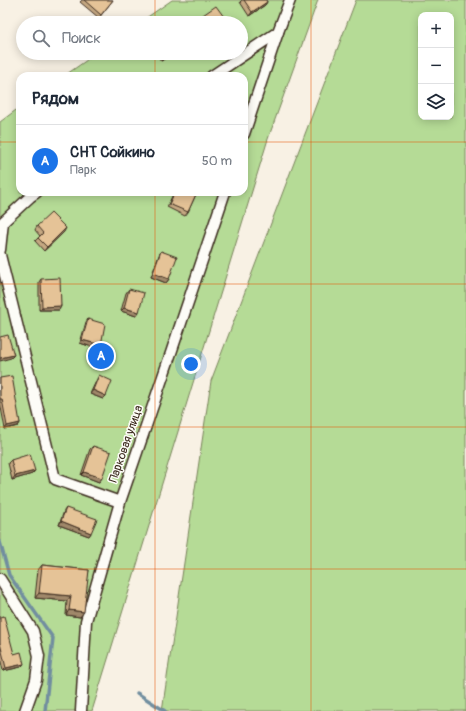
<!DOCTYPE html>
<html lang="ru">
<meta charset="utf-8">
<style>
:root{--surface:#fff;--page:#f2f2f3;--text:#1f2937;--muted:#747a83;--line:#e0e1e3;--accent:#1a73e8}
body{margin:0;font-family:Pangolin,sans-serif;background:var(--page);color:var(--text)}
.controls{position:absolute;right:12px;top:12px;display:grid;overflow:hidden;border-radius:8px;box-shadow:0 2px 10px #0003}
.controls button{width:36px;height:36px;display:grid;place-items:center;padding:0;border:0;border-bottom:1px solid var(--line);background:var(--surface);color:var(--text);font:20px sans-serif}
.you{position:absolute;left:191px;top:364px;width:14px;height:14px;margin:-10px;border:3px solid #fff;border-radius:50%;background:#1a73e8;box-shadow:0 0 0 6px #1a73e833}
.badge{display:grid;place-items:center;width:26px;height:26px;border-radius:50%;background:var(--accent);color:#fff;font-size:13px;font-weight:700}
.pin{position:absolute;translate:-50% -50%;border:2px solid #fff;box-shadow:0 1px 4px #0006}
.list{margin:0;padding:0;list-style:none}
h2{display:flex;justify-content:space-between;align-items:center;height:52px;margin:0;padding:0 16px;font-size:17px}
h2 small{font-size:13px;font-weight:400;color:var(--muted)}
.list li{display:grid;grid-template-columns:26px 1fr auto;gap:12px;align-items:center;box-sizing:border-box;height:72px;padding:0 16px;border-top:1px solid var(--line)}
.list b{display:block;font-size:15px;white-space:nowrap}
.list p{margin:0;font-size:13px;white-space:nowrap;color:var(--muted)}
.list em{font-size:13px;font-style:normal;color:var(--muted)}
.icon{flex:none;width:22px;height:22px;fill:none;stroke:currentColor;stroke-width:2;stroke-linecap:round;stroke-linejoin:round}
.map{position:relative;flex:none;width:466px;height:711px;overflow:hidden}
.search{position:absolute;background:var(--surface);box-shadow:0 2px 10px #0003;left:16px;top:16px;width:232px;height:44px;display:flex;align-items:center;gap:10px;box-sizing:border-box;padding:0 14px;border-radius:22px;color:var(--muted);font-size:15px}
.panel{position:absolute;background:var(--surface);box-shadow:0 2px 10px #0003;left:16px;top:72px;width:232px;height:124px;border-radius:12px}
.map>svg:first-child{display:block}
.green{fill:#b5db96;stroke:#78825a;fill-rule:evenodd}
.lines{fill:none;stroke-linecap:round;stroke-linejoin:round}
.stream{stroke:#718e9f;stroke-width:3.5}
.minor-casing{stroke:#3b2a1e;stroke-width:13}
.minor{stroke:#fdfcf7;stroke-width:10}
.wall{fill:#c5a882;stroke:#3b2a1e}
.shaded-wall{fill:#a0886a;stroke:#3b2a1e}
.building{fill:#e5c397;stroke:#3b2a1e}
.grid{fill:none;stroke:#e8590c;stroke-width:1;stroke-opacity:0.55}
.labels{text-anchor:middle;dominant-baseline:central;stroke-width:3;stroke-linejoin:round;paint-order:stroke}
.street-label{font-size:12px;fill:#3b2a1e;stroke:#fdfcf7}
</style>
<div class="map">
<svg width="466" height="711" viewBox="0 0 466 711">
<rect width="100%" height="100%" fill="#f8f1e4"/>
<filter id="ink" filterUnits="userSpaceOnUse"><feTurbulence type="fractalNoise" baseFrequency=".025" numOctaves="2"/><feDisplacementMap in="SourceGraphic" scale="8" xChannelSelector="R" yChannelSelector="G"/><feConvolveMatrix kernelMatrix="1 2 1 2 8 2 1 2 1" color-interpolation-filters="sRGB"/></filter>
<g filter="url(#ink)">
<g class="green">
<path d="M 172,0 L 318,0 L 268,139 L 92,711 L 0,711 L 0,122 L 20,107 L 20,192 L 244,192 L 244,76 L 64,76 L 97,53 L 241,53 L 241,23 L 139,23 Z"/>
<path d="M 356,0 L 466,0 L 466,711 L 162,711 L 211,381 ZM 421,15 L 451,15 L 451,117 L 421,117 Z"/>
</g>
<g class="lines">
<g class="stream">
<path d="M 0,542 L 9,575 L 53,638 L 45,711"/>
<path d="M 137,693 L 165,711"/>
</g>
<defs>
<g id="minor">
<path d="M 212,76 L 278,32"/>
<path d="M 244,134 L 278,32 L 290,0"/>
<path d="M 0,250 L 3,222 L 30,197 L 37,192"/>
<path d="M 0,255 L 55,479 L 120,502"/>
<path d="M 0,579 L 33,631 L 39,656 L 36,680 L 25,711"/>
<path d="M 81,711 L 86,621 L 120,502 L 172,350 L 225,192"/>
</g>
</defs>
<use href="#minor" class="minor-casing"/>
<use href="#minor" class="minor"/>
</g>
<g class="wall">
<path d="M 82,0 L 113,0 L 99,18 L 80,2 Z"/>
<path d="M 242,0 L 266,0 L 267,2 L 265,5 L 249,16 L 240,2 Z"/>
<path d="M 203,15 L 225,23 L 203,23 L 200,18 Z"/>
<path d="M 156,53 L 174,53 L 161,61 Z"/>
<path d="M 174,192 L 197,192 L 188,212 L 185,216 L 167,207 Z"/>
<path d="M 37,226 L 64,232 L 44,251 L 35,241 L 40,236 L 35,230 Z"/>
<path d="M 161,251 L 169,279 L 166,283 L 151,277 L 159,255 Z"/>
<path d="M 41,279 L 61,306 L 59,310 L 39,310 L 39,282 Z"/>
<path d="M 129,289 L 136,316 L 121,311 L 126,293 Z"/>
<path d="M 88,319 L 101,345 L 98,349 L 80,343 L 86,322 Z"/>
<path d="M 99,375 L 106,396 L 103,399 L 90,394 L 97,379 Z"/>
<path d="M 0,378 L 20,423 L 18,426 L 5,429 L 0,402 Z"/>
<path d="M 93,446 L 102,478 L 99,482 L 81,475 L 90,449 Z"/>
<path d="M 11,460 L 32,474 L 12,480 L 8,463 Z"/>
<path d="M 66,508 L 91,533 L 89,536 L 59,525 L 64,511 Z"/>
<path d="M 42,565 L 89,570 L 80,617 L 66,615 L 67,601 L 35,598 L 38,570 Z"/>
<path d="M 0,617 L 14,654 L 21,667 L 3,671 L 0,657 Z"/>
</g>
<g class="shaded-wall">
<path d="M 267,2 L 265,5 L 249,16 L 252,12 Z"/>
<path d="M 171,53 L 174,53 L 161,61 L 164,57 Z"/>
<path d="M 66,228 L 64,232 L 44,251 L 47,247 Z"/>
<path d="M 153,273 L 169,279 L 166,283 L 151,277 Z"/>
<path d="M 61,306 L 59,310 L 39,310 L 42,307 Z"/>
<path d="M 124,308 L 139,312 L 136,316 L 121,311 Z"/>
<path d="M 82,340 L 101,345 L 98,349 L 80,343 Z"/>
<path d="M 14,355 L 11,358 L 0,361 L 0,358 Z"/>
<path d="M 93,390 L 106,396 L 103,399 L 90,394 Z"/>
<path d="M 20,423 L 18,426 L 5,429 L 7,426 Z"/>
<path d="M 35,471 L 32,474 L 12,480 L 15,476 Z"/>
<path d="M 84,472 L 102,478 L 99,482 L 81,475 Z"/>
<path d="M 61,521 L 91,533 L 89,536 L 59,525 Z"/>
<path d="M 39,593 L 71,596 L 67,601 L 35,598 Z"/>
<path d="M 69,610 L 84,612 L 80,617 L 66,615 Z"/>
<path d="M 24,664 L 21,667 L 3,671 L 6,668 Z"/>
</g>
<g class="building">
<path d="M 84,0 L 113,0 L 101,15 Z"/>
<path d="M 244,0 L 266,0 L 267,2 L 252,12 Z"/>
<path d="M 216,6 L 227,21 L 224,23 L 208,23 L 203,15 Z"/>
<path d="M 161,53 L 171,53 L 164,57 Z"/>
<path d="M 175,192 L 197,192 L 188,212 L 169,204 Z"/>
<path d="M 51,213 L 66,228 L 47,247 L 38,238 L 43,233 L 37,226 Z"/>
<path d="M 161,251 L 177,257 L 169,279 L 153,273 Z"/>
<path d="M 60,278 L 61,306 L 42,307 L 41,279 Z"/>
<path d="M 129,289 L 144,293 L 139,312 L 124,308 Z"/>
<path d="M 88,319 L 105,324 L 101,345 L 82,340 Z"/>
<path d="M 8,335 L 14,355 L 0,358 L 0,337 Z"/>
<path d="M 99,375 L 112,381 L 106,396 L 93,390 Z"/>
<path d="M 12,376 L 20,423 L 7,426 L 2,399 L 0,399 L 0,378 Z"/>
<path d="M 93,446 L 111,452 L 102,478 L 84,472 Z"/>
<path d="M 30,454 L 35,471 L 15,476 L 11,460 Z"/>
<path d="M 66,508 L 97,519 L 91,533 L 61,521 Z"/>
<path d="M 42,565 L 89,570 L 84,612 L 69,610 L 71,596 L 39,593 Z"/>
<path d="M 4,616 L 14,654 L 21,652 L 24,664 L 6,668 L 0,643 L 0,617 Z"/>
</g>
</g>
<path class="grid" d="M 155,0 L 155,23M 311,0 L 311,711M 155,53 L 155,76M 0,142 L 20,142M 244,142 L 466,142M 155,192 L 155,711M 0,284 L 466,284M 0,427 L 466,427M 0,569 L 466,569"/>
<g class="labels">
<g class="street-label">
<text transform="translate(126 444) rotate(-71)">Парковая улица</text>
</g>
</g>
</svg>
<div class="controls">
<button>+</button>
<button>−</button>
<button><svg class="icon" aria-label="layers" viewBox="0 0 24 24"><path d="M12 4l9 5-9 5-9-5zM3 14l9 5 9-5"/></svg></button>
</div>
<div class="you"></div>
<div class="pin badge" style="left:101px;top:356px">A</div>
<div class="search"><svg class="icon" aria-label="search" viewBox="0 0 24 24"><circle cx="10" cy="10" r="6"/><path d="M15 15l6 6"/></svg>Поиск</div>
<section class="panel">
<h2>Рядом<small></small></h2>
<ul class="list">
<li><span class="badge">A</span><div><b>СНТ Сойкино</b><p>Парк</p></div><em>50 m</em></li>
</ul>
</section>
</div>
